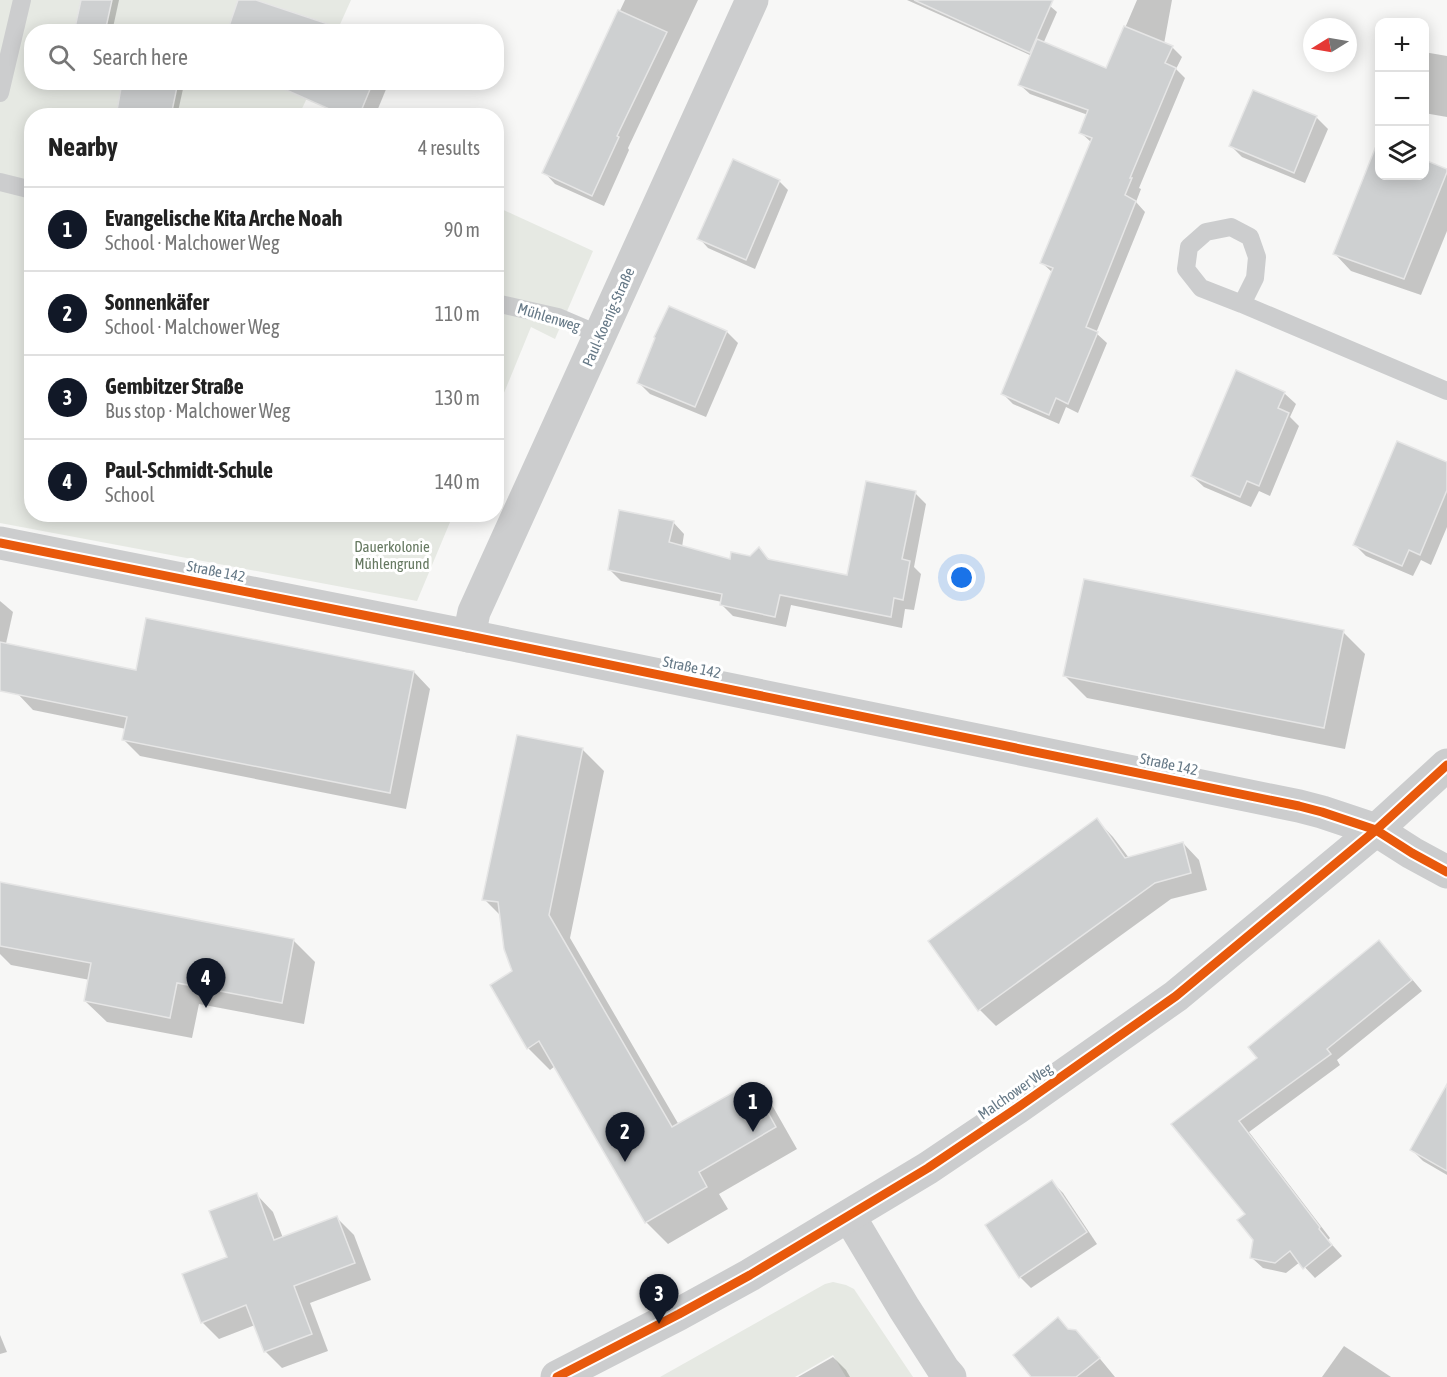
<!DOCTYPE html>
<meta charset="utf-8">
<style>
:root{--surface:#fff;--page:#f6f6f6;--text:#222;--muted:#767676;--line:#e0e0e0;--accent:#111827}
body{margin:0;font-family:"Asap Condensed",sans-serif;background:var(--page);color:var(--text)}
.controls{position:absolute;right:18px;top:18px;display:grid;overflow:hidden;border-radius:12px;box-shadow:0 3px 15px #0003}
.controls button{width:54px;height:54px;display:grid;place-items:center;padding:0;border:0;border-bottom:2px solid var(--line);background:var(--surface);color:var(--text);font:30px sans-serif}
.compass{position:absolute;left:1303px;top:18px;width:54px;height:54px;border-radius:50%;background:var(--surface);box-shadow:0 3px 15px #0003;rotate:259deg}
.you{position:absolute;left:962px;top:578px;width:21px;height:21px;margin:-15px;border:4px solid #fff;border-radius:50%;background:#1a73e8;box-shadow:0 0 0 9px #1a73e833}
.badge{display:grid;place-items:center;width:39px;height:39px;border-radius:50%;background:var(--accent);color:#fff;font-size:20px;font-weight:700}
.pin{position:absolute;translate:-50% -50px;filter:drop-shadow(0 2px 3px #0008)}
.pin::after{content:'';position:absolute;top:32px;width:21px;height:18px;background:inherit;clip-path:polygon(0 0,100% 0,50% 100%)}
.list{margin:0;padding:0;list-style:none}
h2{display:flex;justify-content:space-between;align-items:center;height:78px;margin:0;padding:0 24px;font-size:26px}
h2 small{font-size:20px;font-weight:400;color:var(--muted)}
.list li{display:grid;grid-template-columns:39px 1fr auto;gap:18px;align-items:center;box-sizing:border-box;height:84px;padding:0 24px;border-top:2px solid var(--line)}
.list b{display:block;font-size:22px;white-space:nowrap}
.list p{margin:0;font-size:20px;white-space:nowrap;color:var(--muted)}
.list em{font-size:20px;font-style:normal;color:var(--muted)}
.icon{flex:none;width:33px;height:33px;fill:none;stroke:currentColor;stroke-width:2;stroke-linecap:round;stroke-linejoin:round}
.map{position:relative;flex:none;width:1447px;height:1377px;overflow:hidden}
.search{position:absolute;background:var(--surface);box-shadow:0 3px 15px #0003;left:24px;top:24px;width:480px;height:66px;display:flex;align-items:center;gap:15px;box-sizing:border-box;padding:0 21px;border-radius:24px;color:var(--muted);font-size:22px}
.panel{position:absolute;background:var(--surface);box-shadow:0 3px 15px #0003;left:24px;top:108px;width:480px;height:414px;border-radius:24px}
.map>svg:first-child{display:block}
.garden{fill:#e6e9e3}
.shadow{fill:#0003}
.building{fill:#ced0d1;stroke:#e6e6e6;stroke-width:1.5}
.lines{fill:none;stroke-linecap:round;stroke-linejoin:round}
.service{stroke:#cccdce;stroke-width:18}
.minor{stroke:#cccdce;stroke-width:33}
.tertiary{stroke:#cccdce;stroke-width:33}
.cycleway-casing{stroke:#fff;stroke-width:13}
.cycleway{stroke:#e8590c;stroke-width:9}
.labels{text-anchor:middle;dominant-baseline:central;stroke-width:6;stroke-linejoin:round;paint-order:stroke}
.street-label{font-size:15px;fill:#667987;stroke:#fff}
.park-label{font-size:15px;fill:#667961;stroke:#fff}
</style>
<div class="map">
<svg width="1447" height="1377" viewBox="0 0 1447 1377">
<rect width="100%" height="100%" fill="#f7f7f6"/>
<g class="garden">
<path d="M 0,0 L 351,0 L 337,31 L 32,32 L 32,82 L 314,83 L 299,115 L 32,116 L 32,514 L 453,515 L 417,601 L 0,523 Z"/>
<path d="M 497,207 L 593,251 L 555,339 L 531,327 L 497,410 Z"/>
<path d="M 833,1282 L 846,1285 L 854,1289 L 913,1377 L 846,1377 L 833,1355 L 795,1377 L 660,1377 L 825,1284 Z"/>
</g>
<g class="shadow">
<path d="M 82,0 L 119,0 L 112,32 L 75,32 Z"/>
<path d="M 240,0 L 251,0 L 345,32 L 229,32 Z"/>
<path d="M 625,0 L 698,0 L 628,148 L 629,150 L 604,206 L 555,184 L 544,172 Z"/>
<path d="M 907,0 L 1037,0 L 1050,6 L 1057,12 L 1043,44 L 1107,70 L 1137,0 L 1172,0 L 1164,44 L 1172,47 L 1182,57 L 1176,69 L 1185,78 L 1139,188 L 1141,189 L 1136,202 L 1145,212 L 1096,333 L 1107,343 L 1078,413 L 1066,407 L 1059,424 L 1013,404 L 1003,394 L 1053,273 L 1041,262 L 1092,143 L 1080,132 L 1088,115 L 1030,94 L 1020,85 L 1032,56 Z"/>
<path d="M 1424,52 L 1447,56 L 1447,117 L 1424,113 Z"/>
<path d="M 71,82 L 100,82 L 99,89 Z"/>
<path d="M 335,82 L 389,82 L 375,116 L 334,116 L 325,106 Z"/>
<path d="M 177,84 L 183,89 L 177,116 L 122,116 Z"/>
<path d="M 1316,117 L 1328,129 L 1305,183 L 1242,157 L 1231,146 Z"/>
<path d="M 1424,162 L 1447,171 L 1447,231 L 1421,295 L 1351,271 L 1335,254 L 1380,176 L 1424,176 Z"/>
<path d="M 779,181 L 788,190 L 755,269 L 708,248 L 699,238 Z"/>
<path d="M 727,332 L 738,343 L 706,417 L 650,394 L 639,383 Z"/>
<path d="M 1284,393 L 1296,404 L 1290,417 L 1299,426 L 1270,496 L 1259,491 L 1251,507 L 1204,487 L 1192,476 Z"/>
<path d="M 1447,464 L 1447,527 L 1431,565 L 1421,560 L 1413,576 L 1366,556 L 1355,545 Z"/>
<path d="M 915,493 L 926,504 L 914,567 L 921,574 L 914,610 L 905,609 L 902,628 L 791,605 L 786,627 L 733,616 L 722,605 L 722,602 L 621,581 L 609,569 L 673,522 L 684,534 L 682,547 L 731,561 L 750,557 L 759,549 L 771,561 L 848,577 Z"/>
<path d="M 0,601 L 13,612 L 1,666 L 0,665 Z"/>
<path d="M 1343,632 L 1365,654 L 1345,749 L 1087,698 L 1065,676 Z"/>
<path d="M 137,672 L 414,672 L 430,689 L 406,809 L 140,756 L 124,740 L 126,729 L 33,710 L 17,693 Z"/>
<path d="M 582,749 L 604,771 L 570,938 L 679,1125 L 751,1084 L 772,1105 L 797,1149 L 719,1194 L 728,1209 L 668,1244 L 646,1222 L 555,1066 L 550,1070 L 528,1048 L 514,972 L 501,916 L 484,899 Z"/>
<path d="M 1097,820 L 1113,837 L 1129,858 L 1183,843 L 1199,860 L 1207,890 L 1171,899 L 996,1026 L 980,1010 Z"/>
<path d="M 0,889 L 293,940 L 315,962 L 304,1024 L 199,1004 L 192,1038 L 107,1022 L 85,1001 L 90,980 L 11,965 L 0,954 Z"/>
<path d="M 1379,942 L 1389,952 L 1422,991 L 1337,1060 L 1340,1065 L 1249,1132 L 1330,1238 L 1328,1240 L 1342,1256 L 1315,1278 L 1300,1262 L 1286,1273 L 1263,1268 L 1252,1258 L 1254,1240 L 1247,1214 L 1173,1125 L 1259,1059 Z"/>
<path d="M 1447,1091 L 1447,1175 L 1423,1161 L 1411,1149 Z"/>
<path d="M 1052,1182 L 1063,1193 L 1097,1244 L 1031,1288 L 1020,1277 Z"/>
<path d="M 257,1195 L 273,1212 L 283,1238 L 337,1218 L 354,1235 L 371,1280 L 310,1303 L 328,1351 L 282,1368 L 265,1351 L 255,1325 L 219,1339 L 202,1322 Z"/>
<path d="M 1058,1319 L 1070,1331 L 1087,1343 L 1115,1377 L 1033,1377 Z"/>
<path d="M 0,1335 L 7,1352 L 0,1354 Z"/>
<path d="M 1344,1346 L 1391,1377 L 1322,1377 Z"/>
<path d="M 833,1357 L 846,1370 L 850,1377 L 798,1377 Z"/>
</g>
<g class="building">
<path d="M 81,0 L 112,0 L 105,32 L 74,32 Z"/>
<path d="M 238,0 L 256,0 L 331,25 L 330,32 L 227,32 Z"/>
<path d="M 914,0 L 1053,0 L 1030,53 Z"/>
<path d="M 618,10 L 667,32 L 617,136 L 619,137 L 592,196 L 542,173 Z"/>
<path d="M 1124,26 L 1173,46 L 1165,63 L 1176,68 L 1130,178 L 1132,178 L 1125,195 L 1136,201 L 1086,327 L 1098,332 L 1068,404 L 1056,398 L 1049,415 L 1001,394 L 1053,268 L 1040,263 L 1092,138 L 1079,133 L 1088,110 L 1018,85 L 1037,39 L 1106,68 Z"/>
<path d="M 122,82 L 178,82 L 171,116 L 116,116 Z"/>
<path d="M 268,82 L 373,82 L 359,116 L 345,116 Z"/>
<path d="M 1253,90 L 1317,116 L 1294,173 L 1229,146 Z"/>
<path d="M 1378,141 L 1380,142 L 1380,176 L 1425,176 L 1425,160 L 1447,169 L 1447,172 L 1404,279 L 1333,254 Z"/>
<path d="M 733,159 L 780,180 L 746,260 L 697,239 Z"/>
<path d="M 669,306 L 727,331 L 695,407 L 637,383 L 655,338 L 654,337 Z"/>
<path d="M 1236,370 L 1285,392 L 1278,408 L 1289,413 L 1259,486 L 1247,481 L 1240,497 L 1191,476 Z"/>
<path d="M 1397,441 L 1447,462 L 1447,490 L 1420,555 L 1409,550 L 1402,566 L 1353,545 Z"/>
<path d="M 866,481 L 916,491 L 902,559 L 910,561 L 903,600 L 894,598 L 891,617 L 780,595 L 775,617 L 720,605 L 722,594 L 608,570 L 619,510 L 674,521 L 669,542 L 730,559 L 731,552 L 750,556 L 759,547 L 768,559 L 847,575 Z"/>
<path d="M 1084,579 L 1344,630 L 1324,728 L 1063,676 Z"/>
<path d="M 146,618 L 414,671 L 390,793 L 122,740 L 127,717 L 0,691 L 0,642 L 136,670 Z"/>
<path d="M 517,735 L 583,748 L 549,915 L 672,1127 L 751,1082 L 776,1127 L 699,1172 L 707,1187 L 645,1223 L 539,1041 L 527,1049 L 490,985 L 512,971 L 504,949 L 498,902 L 482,900 Z"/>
<path d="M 1097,818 L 1125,858 L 1183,842 L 1191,873 L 1155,883 L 978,1011 L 928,941 Z"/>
<path d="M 0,882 L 294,939 L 282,1003 L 177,983 L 170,1018 L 84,1001 L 91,963 L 0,946 Z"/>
<path d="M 1379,940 L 1412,980 L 1327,1049 L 1331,1054 L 1239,1121 L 1320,1227 L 1319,1229 L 1332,1245 L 1303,1269 L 1290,1251 L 1275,1263 L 1250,1258 L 1253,1240 L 1237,1220 L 1245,1214 L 1171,1124 L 1257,1058 L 1248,1047 Z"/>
<path d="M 1447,1084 L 1447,1171 L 1410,1150 Z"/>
<path d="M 1052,1180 L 1087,1232 L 1019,1278 L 985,1225 Z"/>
<path d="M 257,1193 L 274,1240 L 337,1216 L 355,1263 L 294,1286 L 312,1334 L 264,1352 L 246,1305 L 201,1323 L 182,1274 L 227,1257 L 209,1211 Z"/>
<path d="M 1058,1317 L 1068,1329 L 1076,1330 L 1100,1358 L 1076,1377 L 1031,1377 L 1013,1355 Z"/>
</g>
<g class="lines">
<g class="service">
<path d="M 0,93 L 22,0"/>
<path d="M 0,182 L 32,190"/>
<path d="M 496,303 L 558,317 L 600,335"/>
<path d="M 1242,304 L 1255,278 L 1257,257 L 1250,237 L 1231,227 L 1206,232 L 1189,247 L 1186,269 L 1201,288 L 1242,304 L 1447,391"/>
</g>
<g class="minor">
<path d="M 0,543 L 469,636 L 1299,806 L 1322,812 L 1376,830 L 1412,853 L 1447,872"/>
<path d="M 469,636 L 474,612 L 752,0"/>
<path d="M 849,1216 L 904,1308 L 943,1369 L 950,1377"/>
</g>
<path class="tertiary" d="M 557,1377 L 679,1314 L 750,1275 L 928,1168 L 1017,1108 L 1176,996 L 1376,830 L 1447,765"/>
<defs>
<g id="cycleway">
<path d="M 0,543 L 469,636 L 1299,806 L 1322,812 L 1376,830 L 1412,853 L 1447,872"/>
<path d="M 557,1377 L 679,1314 L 750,1275 L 928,1168 L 1017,1108 L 1176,996 L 1376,830 L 1447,765"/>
</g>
</defs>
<use href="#cycleway" class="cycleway-casing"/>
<use href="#cycleway" class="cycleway"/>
</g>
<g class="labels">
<g class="street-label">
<text transform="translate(549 317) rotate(17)">Mühlenweg</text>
<text transform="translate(608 317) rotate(-66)">Paul-Koenig-Straße</text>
<text transform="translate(216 571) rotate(11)">Straße 142</text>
<text transform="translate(692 667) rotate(12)">Straße 142</text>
<text transform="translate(1169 764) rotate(12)">Straße 142</text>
<text transform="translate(1015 1091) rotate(-35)">Malchower Weg</text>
</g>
<g class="park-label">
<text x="392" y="546">Dauerkolonie<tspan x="392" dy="17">Mühlengrund</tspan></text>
</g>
</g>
</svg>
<div class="controls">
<button>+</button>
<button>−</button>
<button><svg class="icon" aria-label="layers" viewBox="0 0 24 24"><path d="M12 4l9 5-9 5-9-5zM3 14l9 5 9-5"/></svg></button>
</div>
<svg class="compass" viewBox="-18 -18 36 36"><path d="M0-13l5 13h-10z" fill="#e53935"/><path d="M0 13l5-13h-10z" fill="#767676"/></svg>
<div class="you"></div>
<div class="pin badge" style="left:753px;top:1132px">1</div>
<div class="pin badge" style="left:625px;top:1162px">2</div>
<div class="pin badge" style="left:659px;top:1324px">3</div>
<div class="pin badge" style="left:206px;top:1008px">4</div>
<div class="search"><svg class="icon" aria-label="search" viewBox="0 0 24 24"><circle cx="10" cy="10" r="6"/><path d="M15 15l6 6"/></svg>Search here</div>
<section class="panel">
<h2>Nearby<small>4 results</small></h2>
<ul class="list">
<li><span class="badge">1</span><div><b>Evangelische Kita Arche Noah</b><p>School · Malchower Weg</p></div><em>90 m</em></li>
<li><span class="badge">2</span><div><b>Sonnenkäfer</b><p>School · Malchower Weg</p></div><em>110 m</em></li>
<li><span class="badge">3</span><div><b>Gembitzer Straße</b><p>Bus stop · Malchower Weg</p></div><em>130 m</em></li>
<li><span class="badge">4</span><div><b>Paul-Schmidt-Schule</b><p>School</p></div><em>140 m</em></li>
</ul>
</section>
</div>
